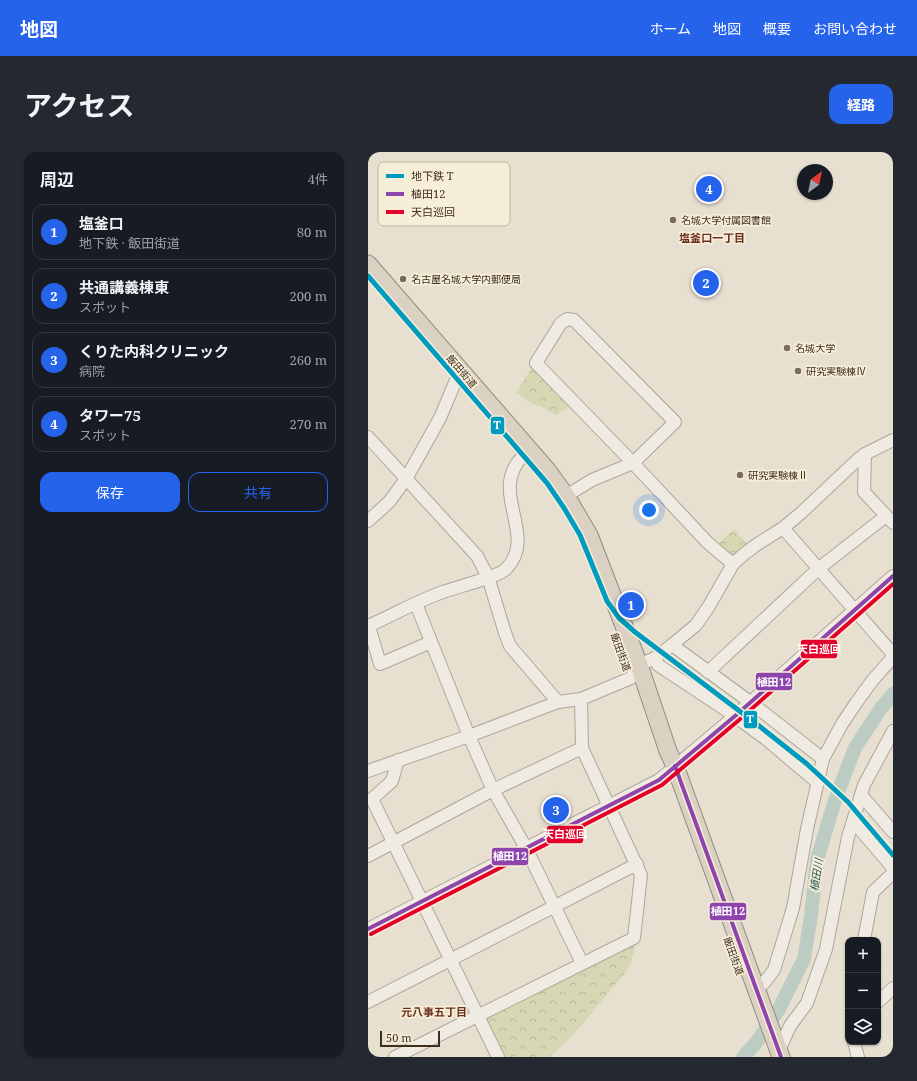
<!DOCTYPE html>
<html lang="ja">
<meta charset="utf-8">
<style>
:root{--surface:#171b24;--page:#242831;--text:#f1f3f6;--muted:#9ea1a6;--line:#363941;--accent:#2563eb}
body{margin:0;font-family:"Noto Serif","Noto Sans JP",serif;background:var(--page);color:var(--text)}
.controls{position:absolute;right:12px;bottom:12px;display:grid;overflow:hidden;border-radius:8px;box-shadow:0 1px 3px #0004}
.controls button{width:36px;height:36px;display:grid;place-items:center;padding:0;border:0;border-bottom:1px solid var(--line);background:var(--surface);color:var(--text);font:20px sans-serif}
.compass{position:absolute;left:429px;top:12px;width:36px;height:36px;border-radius:50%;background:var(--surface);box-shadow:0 1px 3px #0004;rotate:33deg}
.scale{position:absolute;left:12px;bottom:10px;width:60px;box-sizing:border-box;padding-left:4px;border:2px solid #3d2e20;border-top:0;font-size:11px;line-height:14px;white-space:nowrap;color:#3d2e20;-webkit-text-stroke:3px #f7eed8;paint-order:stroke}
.you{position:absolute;left:281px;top:358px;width:14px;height:14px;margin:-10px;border:3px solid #fff;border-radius:50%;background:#1a73e8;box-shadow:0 0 0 6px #1a73e833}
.badge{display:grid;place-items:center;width:26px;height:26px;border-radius:50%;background:var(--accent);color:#fff;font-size:13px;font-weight:700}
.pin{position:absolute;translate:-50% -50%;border:2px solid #fff;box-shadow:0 1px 4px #0006}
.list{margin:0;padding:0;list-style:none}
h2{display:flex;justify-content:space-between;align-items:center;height:52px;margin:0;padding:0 16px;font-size:17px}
h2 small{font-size:13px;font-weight:400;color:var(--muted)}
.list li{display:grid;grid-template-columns:26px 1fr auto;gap:12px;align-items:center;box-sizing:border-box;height:56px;margin:0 8px 8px;padding:0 8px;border:1px solid var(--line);border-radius:12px}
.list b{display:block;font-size:15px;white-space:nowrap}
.list p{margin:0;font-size:13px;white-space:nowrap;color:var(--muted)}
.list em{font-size:13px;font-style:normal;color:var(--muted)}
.actions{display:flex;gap:8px;padding:12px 16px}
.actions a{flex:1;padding:9px 0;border:1px solid var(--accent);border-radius:12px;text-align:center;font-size:14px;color:var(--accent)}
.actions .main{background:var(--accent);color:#fff}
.icon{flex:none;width:22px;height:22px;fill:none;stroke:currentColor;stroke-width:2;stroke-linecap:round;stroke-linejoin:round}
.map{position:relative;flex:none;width:525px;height:905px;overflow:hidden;border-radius:12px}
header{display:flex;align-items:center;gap:24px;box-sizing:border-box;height:56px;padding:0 20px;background:var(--accent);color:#fff}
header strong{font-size:19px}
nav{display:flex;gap:22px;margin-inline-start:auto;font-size:14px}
.intro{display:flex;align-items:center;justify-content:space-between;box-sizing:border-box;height:96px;padding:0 24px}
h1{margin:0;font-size:28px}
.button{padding:10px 18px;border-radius:12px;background:var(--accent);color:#fff;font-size:14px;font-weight:700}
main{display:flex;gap:24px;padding:0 24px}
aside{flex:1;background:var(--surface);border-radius:12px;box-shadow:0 1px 3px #0004}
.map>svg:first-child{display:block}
.park{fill:url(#park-crowns)}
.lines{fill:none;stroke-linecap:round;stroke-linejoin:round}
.river{stroke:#bcccc2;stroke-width:14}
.minor-casing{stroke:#ada599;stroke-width:14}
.highway-casing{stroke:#928b80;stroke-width:19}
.minor{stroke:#efebe3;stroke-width:12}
.highway{stroke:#dad1c2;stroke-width:17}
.bus-1-casing{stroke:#f7eed8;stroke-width:7}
.bus-2-casing{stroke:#f7eed8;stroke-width:7}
.bus-1{stroke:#8e44ad;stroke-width:4}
.bus-2{stroke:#e4002b;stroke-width:4}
.metro-1-casing{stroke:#f7eed8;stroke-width:8}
.metro-1{stroke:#009bbf;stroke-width:5}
.poi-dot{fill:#786c5e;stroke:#f7eed8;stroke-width:1.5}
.labels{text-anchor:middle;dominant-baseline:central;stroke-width:3.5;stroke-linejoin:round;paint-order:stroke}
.poi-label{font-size:10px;fill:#3d2e20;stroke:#f7eed8;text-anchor:start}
.street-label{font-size:10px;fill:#3d2e20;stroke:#f7eed8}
.neighbourhood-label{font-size:11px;font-weight:bold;fill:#6b2e1e;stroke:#f7eed8}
.water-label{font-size:11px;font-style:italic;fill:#2f5d5a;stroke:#f7eed8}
.key{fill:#f7eed8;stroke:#bfb4a1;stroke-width:1}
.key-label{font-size:11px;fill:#3d2e20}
.line-badge{stroke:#f7eed8;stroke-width:1.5}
.badge-label{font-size:11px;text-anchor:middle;font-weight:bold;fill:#fff}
</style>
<header>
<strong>地図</strong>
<nav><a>ホーム</a><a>地図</a><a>概要</a><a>お問い合わせ</a></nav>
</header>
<div class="intro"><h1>アクセス</h1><a class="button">経路</a></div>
<main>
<aside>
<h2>周辺<small>4件</small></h2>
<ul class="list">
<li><span class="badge">1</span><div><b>塩釜口</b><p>地下鉄 · 飯田街道</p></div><em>80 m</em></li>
<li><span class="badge">2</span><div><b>共通講義棟東</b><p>スポット</p></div><em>200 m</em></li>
<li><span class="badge">3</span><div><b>くりた内科クリニック</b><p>病院</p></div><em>260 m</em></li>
<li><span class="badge">4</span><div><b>タワー75</b><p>スポット</p></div><em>270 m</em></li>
</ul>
<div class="actions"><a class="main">保存</a><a>共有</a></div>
</aside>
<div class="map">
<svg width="525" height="905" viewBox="0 0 525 905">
<defs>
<pattern id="park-crowns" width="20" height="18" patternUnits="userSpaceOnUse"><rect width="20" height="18" fill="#d6d7b3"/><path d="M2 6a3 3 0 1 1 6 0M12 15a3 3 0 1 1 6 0" fill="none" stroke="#b9b99a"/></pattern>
</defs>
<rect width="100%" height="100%" fill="#e7e0d1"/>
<g class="park">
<path d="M 164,215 L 203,253 L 188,263 L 172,254 L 165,252 L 148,241 Z"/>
<path d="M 366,377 L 381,394 L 365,408 L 348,394 Z"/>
<path d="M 263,792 L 267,796 L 263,810 L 258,820 L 206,882 L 182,905 L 135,905 L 117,869 L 119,866 Z"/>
</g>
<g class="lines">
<path class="river" d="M 375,905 L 388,891 L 411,857 L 436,807 L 443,764 L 449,708 L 467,648 L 487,596 L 513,556 L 525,542"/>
<defs>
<g id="minor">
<path d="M 0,285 L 109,404 L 120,425 L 137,481 L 142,494 L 190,550"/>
<path d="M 497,302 L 496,340 L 525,371"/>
<path d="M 198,344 L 224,328 L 265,311 L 307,270 L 206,168 L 199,167 L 193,171 L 168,211 L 265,311 L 340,391 L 365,412"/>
<path d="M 0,369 L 21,350 L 38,327 L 72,266 L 88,228"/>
<path d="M 415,376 L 525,502"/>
<path d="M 48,452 L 101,584 L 125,638 L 158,696 L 214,811"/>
<path d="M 0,474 C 25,463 49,449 75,440 C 88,435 130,425 138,417 C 171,383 120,341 154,305"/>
<path d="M 1,474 L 12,512 L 63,490"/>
<path d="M 304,493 L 382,550 L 455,607"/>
<path d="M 287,506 L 290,513 L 361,560 L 398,587 L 450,631"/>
<path d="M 340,520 L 450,417 L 518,364"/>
<path d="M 30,608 L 24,629 L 4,647 L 130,905"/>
<path d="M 0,619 L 101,584 L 190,550 L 213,547 L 263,526 L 271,513 L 287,506 L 304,493 L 328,473 L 341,454 L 365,412 L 375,403 L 388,393 L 415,376 L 433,361 L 487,310 L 497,302 L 525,288"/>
<path d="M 493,643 L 525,680"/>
<path d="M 485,669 L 525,716"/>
<path d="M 0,704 L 125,638 L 214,596"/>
<path d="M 0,777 L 291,628 L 367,564 L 525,424"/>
<path d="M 496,788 L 505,740 L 525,721"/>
<path d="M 388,835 L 395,832 L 406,818 L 425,756 L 439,677 L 455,607 L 474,572 L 488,551 L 504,529 L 525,505"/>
<path d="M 0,850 L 269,712"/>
<path d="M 510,850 L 525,836"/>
<path d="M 486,890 L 490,905"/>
<path d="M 411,898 L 422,874 L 439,851 L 458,797 L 480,685 L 496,633 L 525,579"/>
<path d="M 27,905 L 266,786 L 273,723 L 214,596 L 213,547"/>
</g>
<path id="highway" d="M 0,112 L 179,318 L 198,344 L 221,383 L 271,513 L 300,599 L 307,614 L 413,905"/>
</defs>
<use href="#minor" class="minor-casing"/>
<use href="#highway" class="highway-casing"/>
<use href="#minor" class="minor"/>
<use href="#highway" class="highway"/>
<defs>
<g id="bus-1">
<path d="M 307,614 L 413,905"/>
<path d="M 0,777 L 291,628 L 367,564 L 525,424"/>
</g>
<path id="bus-2" d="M 3,782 L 294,633 L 371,568 L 525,432"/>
</defs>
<use href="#bus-1" class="bus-1-casing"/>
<use href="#bus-2" class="bus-2-casing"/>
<use href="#bus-1" class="bus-1"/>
<use href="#bus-2" class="bus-2"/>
<defs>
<path id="metro-1" d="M 0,124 L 179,331 L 196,356 L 212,383 L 239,449 L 251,466 L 267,480 L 390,573 L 439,612 L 480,650 L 525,703"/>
</defs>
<use href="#metro-1" class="metro-1-casing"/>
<use href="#metro-1" class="metro-1"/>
</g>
<g class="poi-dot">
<circle cx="305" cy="68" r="4"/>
<circle cx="35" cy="127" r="4"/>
<circle cx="419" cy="196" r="4"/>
<circle cx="430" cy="219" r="4"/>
<circle cx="372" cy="323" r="4"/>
</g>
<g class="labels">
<g class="poi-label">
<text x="313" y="68">名城大学付属図書館</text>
<text x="43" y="127">名古屋名城大学内郵便局</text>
<text x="427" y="196">名城大学</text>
<text x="438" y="219">研究実験棟Ⅳ</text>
<text x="380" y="323">研究実験棟Ⅱ</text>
</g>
<g class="street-label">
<text transform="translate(94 219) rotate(49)">飯田街道</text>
<text transform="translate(253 500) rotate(70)">飯田街道</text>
<text transform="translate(366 804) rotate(70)">飯田街道</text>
</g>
<g class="neighbourhood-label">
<text x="344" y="85">塩釜口一丁目</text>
<text x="66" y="859">元八事五丁目</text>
</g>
<g class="water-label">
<text transform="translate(448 723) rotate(-81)">植田川</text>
</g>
</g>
<rect x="10" y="10" width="132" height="64" rx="6" class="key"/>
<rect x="18" y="22" width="18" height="4" fill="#009bbf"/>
<rect x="18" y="40" width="18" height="4" fill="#8e44ad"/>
<rect x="18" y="58" width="18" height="4" fill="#e4002b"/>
<g class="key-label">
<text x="43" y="28">地下鉄 T</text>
<text x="43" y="46">植田12</text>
<text x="43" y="64">天白巡回</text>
</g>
<g class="line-badge">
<rect x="122" y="264" width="15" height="19" rx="4" fill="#009bbf"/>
<rect x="432" y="487" width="38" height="20" rx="4" fill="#e4002b"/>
<rect x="387" y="520" width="38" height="19" rx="4" fill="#8e44ad"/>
<rect x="375" y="558" width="15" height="19" rx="4" fill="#009bbf"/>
<rect x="178" y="673" width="38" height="19" rx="4" fill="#e4002b"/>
<rect x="123" y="695" width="38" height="19" rx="4" fill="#8e44ad"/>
<rect x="341" y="750" width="38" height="19" rx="4" fill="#8e44ad"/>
</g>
<g class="badge-label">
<text x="129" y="277">T</text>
<text x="451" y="501">天白巡回</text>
<text x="406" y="534">植田12</text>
<text x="382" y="571">T</text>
<text x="197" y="686">天白巡回</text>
<text x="142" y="708">植田12</text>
<text x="360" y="763">植田12</text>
</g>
</svg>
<div class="controls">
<button>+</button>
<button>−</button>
<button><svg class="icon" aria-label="layers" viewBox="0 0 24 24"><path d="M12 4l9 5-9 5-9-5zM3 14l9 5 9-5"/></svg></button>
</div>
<svg class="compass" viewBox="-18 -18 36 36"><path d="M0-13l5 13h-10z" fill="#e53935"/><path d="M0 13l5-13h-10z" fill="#9ea1a6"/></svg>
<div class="scale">50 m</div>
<div class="you"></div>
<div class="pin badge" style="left:263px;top:453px">1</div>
<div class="pin badge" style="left:338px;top:131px">2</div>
<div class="pin badge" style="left:188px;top:658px">3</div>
<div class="pin badge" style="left:341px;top:37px">4</div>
</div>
</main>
